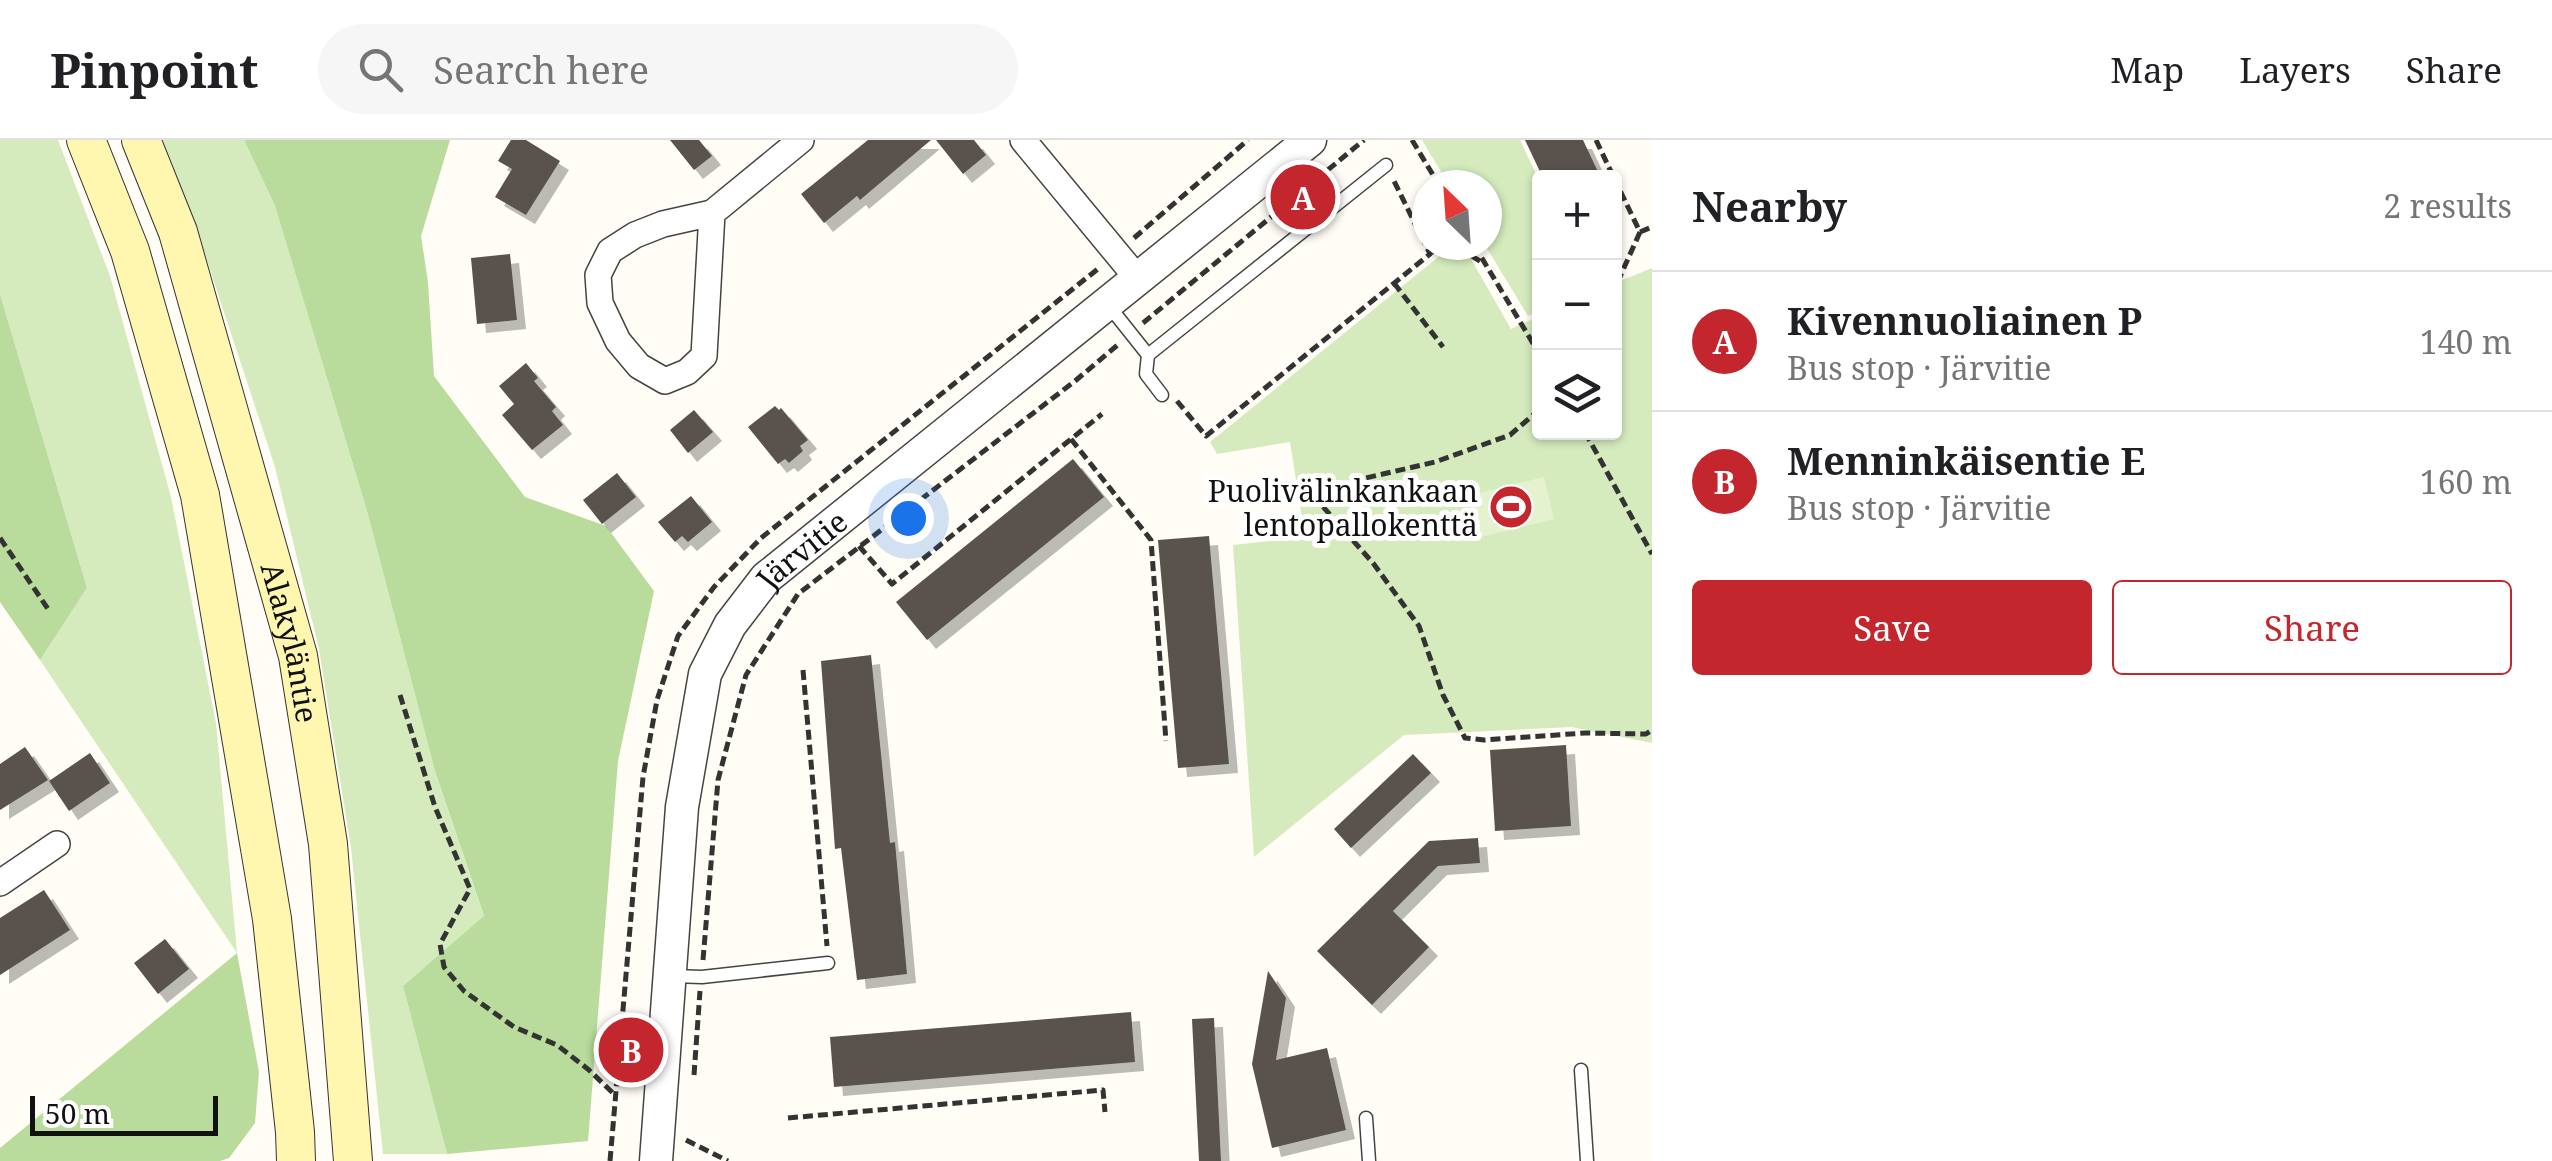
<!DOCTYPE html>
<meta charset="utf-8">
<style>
:root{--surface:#fff;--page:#f6f6f6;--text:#202124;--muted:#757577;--line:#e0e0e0;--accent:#c4262e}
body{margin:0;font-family:"Noto Serif",serif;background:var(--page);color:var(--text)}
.controls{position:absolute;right:30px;top:30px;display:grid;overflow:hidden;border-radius:10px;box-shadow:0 2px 8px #0004}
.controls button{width:90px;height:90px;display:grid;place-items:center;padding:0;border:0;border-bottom:2px solid var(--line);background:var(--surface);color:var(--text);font:50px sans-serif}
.compass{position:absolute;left:1412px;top:30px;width:90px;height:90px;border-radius:50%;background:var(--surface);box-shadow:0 2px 8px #0004;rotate:335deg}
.scale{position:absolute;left:30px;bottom:25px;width:188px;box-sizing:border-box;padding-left:10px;border:5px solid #111;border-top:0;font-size:28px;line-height:35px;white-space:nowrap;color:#111;-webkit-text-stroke:8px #fff;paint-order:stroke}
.you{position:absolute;left:908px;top:378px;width:35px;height:35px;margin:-25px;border:8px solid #fff;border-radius:50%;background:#1a73e8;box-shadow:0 0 0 15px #1a73e833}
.badge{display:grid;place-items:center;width:65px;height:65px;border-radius:50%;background:var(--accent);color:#fff;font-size:32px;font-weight:700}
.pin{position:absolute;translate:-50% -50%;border:5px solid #fff;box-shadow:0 2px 10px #0006}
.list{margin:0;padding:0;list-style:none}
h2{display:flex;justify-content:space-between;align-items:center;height:130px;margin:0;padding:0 40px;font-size:42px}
h2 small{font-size:32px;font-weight:400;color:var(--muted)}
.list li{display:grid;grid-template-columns:65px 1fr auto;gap:30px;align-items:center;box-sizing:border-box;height:140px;padding:0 40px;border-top:2px solid var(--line)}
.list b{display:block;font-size:38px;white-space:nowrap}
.list p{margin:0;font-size:32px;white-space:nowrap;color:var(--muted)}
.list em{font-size:32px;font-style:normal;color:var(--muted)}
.actions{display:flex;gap:20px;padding:30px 40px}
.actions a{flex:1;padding:22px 0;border:2px solid var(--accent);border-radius:10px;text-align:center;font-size:35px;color:var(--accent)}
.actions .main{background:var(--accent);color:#fff}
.icon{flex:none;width:55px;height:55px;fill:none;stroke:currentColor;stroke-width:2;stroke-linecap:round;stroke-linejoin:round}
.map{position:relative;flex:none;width:1652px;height:1021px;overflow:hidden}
header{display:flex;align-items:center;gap:60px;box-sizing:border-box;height:140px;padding:0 50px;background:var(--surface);border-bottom:2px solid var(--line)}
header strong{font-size:48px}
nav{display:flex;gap:55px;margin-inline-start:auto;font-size:35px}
.search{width:700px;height:90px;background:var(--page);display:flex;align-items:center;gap:25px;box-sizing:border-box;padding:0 35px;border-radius:55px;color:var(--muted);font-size:38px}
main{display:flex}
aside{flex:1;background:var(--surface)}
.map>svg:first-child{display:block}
.green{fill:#d5ebbd}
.forest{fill:#b9dc9c}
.pitch{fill:#e6f2cf}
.building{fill:#5a524d;filter:url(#shadow)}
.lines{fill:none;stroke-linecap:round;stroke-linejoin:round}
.service-casing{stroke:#444;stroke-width:15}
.minor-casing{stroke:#444;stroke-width:28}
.tertiary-casing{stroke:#444;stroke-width:35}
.secondary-casing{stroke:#333;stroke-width:40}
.path{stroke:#333;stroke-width:5;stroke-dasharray:10 5;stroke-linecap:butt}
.service{stroke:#fff;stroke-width:12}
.minor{stroke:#fff;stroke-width:25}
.tertiary{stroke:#fff;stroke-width:32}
.secondary{stroke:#fff6b0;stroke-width:38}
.labels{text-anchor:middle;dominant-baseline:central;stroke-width:10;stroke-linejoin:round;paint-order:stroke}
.poi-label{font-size:30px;fill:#111;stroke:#fff;text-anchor:end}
.street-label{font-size:30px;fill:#111;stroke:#fff}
</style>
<header>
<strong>Pinpoint</strong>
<div class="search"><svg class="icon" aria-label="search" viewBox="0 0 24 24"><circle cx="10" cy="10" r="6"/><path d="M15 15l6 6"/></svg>Search here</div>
<nav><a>Map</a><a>Layers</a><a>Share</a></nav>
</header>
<main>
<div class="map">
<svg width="1652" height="1021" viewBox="0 0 1652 1021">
<defs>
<filter id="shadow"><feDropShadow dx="9" dy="9" stdDeviation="0" flood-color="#0004"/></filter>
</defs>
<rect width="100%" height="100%" fill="#fffdf5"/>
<g class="green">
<path d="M 0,0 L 58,0 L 110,136 L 171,357 L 216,583 L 237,813 L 40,520 L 87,448 L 0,154 Z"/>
<path d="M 160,0 L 244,0 L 275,66 L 367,371 L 435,631 L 484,777 L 403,846 L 447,1014 L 383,1014 L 351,708 L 319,509 L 275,327 L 195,84 Z"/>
<path d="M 1422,0 L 1520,0 L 1539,40 L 1539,171 L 1528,176 L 1485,105 L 1487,105 L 1487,45 L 1449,45 Z"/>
<path d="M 1453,105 L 1463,105 L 1511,189 L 1539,176 L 1540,292 L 1614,292 L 1615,143 L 1652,128 L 1652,603 L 1572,587 L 1404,595 L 1254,717 L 1233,405 L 1305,397 L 1290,302 L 1217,314 L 1210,302 Z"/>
</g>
<g class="forest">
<path d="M 244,0 L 450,0 L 421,96 L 428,142 L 434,236 L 525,357 L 606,386 L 654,451 L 618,621 L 588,1001 L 447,1014 L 403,846 L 484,776 L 435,631 L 367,371 L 275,66 Z"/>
<path d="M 0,154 L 87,448 L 40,520 L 0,462 Z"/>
<path d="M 237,813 L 259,932 L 255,983 L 229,1018 L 220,1021 L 0,1021 L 0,1008 Z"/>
</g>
<path class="pitch" d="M 1544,337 L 1554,379 L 1477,398 L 1467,356 Z"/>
<g class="building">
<path d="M 511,0 L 526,0 L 560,21 L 526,75 L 495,57 L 512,29 L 498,21 Z"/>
<path d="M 670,0 L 699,0 L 712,16 L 694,30 Z"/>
<path d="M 868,0 L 931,0 L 860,60 L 857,56 L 824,83 L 801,54 Z"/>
<path d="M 936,0 L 974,0 L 986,15 L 963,34 Z"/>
<path d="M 1525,0 L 1583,0 L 1601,38 L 1543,38 Z"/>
<path d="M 510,114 L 517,180 L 477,184 L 471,118 Z"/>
<path d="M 526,223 L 538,238 L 534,241 L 556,267 L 552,271 L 563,285 L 532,310 L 502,275 L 514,264 L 499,246 Z"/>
<path d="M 775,266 L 779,270 L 781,268 L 808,300 L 800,306 L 803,311 L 789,323 L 785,319 L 778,324 L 748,287 Z"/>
<path d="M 694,270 L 713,292 L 688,313 L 670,290 Z"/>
<path d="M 1073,319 L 1104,357 L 927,500 L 896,462 Z"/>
<path d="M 617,333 L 636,357 L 602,384 L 583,360 Z"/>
<path d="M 691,356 L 712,382 L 688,402 L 682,396 L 675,402 L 658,382 Z"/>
<path d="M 1209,396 L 1229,624 L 1178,628 L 1158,400 Z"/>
<path d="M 871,515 L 890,703 L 895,702 L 907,834 L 857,840 L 841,708 L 835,709 L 821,521 Z"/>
<path d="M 1566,605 L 1571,686 L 1495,691 L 1490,610 Z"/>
<path d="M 25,607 L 48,640 L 0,670 L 0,624 Z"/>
<path d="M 90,613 L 110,643 L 69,671 L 49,641 Z"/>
<path d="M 1413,614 L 1431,633 L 1351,708 L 1334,689 Z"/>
<path d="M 1478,698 L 1480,723 L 1438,726 L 1393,771 L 1429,807 L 1372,865 L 1317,811 L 1429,701 Z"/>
<path d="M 44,750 L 70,790 L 0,835 L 0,778 Z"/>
<path d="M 165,799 L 189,829 L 158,854 L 134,823 Z"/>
<path d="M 1268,831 L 1286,858 L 1276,920 L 1327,908 L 1346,990 L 1272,1008 L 1252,924 Z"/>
<path d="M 1131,872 L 1135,922 L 834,947 L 830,897 Z"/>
<path d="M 1214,878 L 1221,1021 L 1199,1021 L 1192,879 Z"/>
</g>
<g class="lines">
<defs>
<g id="service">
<path d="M 1109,166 L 1148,215 L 1386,25"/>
<path d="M 1148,215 L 1146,234 L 1162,255"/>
<path d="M 672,836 L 702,837 L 828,823"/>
<path d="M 1581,930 L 1587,1021"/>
<path d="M 1366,978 L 1369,1021"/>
</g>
<g id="minor">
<path d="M 1023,0 L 1138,139"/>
<path d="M 712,73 L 704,216 L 687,232 L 665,241 L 639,226 L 618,201 L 600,163 L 598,135 L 610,111 L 635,95 L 663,84 L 712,73 L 801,0"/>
<path d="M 0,743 L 57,704"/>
</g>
<g id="tertiary">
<path id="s1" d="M 656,1021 L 682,667 L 705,534 L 730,485 L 766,438 L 1310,0"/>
</g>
<g id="secondary">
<path d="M 86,0 L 130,111 L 200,355 L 272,779 L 295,992 L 296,1021"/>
<path id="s2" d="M 141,0 L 178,92 L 298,516 L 328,704 L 353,1021"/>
</g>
</defs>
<use href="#service" class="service-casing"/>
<use href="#minor" class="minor-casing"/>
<use href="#tertiary" class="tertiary-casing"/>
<use href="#secondary" class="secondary-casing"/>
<g class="path">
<path d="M 1412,0 L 1439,45"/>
<path d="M 1596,0 L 1614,38"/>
<path d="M 1614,38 L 1640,92 L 1614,150"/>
<path d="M 1640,92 L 1652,87"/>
<path d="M 1134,98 L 1248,0"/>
<path d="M 1474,105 L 1540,215"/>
<path d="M 1430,113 L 1447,106 L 1467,113 L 1483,123"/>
<path d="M 1394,143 L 1443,207"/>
<path d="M 1143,183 L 1364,0"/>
<path d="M 1177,261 L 1206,296 L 1430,114 L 1393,39"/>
<path d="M 1540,269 L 1510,295 L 1435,322 L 1309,351 L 1373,423 L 1419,486 L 1443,555 L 1465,598 L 1484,600 L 1585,593 L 1646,594 L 1652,590"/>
<path d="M 1585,292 L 1652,414"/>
<path d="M 1071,299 L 1151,400 L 1166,601"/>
<path d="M 0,398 L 48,469"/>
<path d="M 859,406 L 892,444 L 1102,274"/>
<path d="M 803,530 L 827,806"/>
<path d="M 400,555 L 435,667 L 470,749 L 440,804 L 444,827 L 464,851 L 514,887 L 557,905 L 589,930 L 616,956"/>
<path d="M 703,820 L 718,640 L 746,535 L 798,454 L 1075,241 L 1120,203"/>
<path d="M 694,935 L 700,851"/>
<path d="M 788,978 L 1103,950 L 1105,972"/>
<path d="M 686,1000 L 728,1021"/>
<path d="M 610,1021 L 643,637 L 657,560 L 678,496 L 714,447 L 761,398 L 1099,128"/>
</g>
<use href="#service" class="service"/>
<use href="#minor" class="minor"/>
<use href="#tertiary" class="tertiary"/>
<use href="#secondary" class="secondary"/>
</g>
<defs>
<symbol id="stadium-disc" viewBox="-11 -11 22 22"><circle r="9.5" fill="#c4262e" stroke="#fff"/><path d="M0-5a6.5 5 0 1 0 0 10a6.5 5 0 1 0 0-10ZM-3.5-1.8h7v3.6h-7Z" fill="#fff"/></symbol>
</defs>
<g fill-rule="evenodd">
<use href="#stadium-disc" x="1486" y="342" width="50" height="50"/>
</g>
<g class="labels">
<g class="poi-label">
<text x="1478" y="350">Puolivälinkankaan<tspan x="1478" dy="34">lentopallokenttä</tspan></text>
</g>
<g class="street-label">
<text stroke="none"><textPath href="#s1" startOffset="650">Järvitie</textPath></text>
<text stroke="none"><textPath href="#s2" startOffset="525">Alakyläntie</textPath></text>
</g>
</g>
</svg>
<div class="controls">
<button>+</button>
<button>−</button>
<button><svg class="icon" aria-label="layers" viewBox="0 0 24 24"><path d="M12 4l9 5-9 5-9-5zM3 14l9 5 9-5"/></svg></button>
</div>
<svg class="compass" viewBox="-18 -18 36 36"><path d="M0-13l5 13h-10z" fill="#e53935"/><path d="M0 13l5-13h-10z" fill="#757577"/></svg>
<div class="scale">50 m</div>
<div class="you"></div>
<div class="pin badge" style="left:1303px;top:57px">A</div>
<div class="pin badge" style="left:631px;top:910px">B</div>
</div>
<aside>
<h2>Nearby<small>2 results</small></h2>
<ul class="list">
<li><span class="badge">A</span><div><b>Kivennuoliainen P</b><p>Bus stop · Järvitie</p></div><em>140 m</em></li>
<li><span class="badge">B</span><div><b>Menninkäisentie E</b><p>Bus stop · Järvitie</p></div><em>160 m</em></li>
</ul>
<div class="actions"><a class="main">Save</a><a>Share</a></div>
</aside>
</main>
